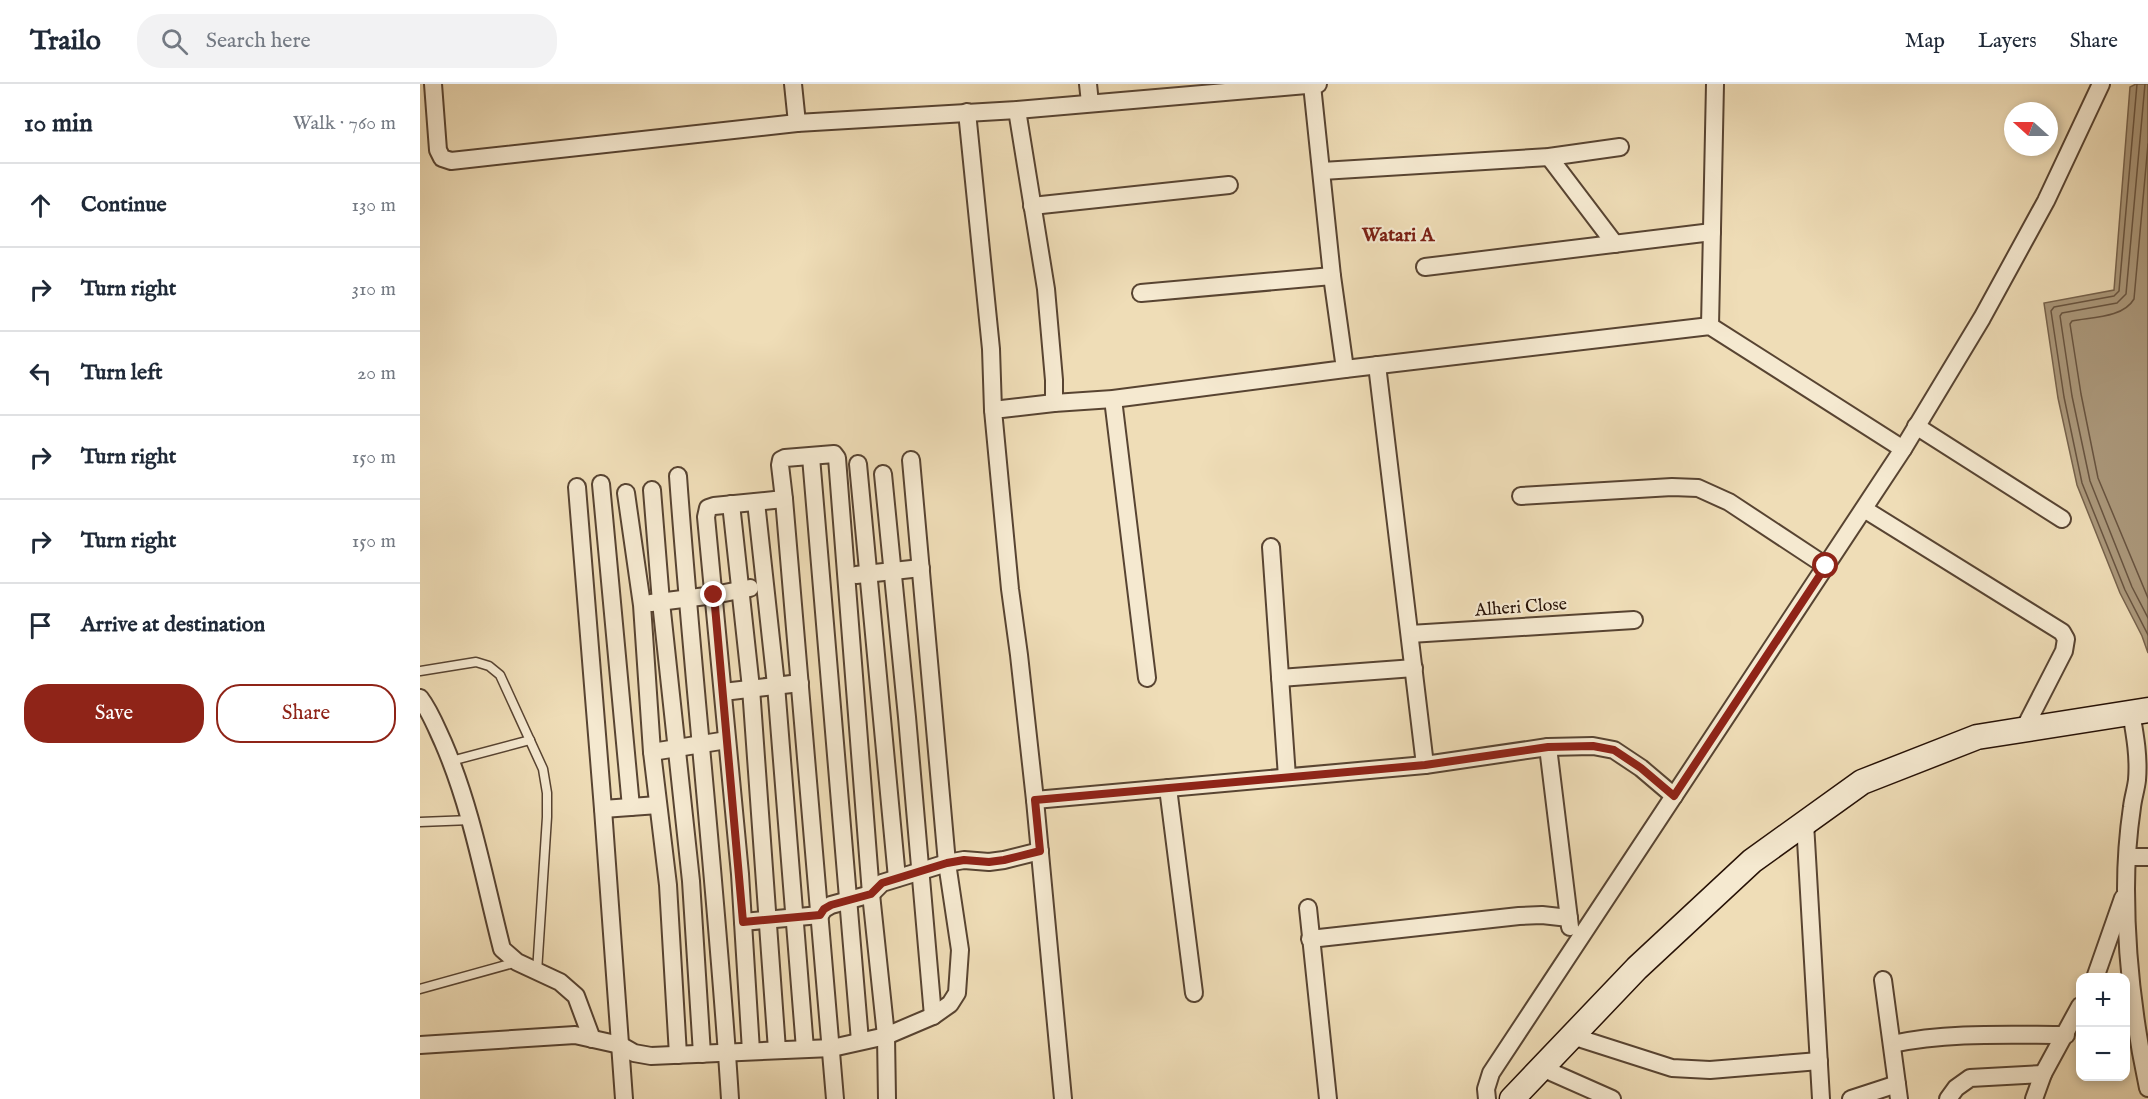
<!DOCTYPE html>
<meta charset="utf-8">
<style>
:root{--surface:#fff;--page:#f2f2f3;--text:#1f2937;--muted:#747a83;--line:#e0e1e3;--accent:#8f2418}
body{margin:0;font-family:"IM FELL English",serif;background:var(--page);color:var(--text)}
.controls{position:absolute;right:18px;bottom:18px;display:grid;overflow:hidden;border-radius:12px;box-shadow:0 3px 9px #0003}
.controls button{width:54px;height:54px;display:grid;place-items:center;padding:0;border:0;border-bottom:2px solid var(--line);background:var(--surface);color:var(--text);font:30px sans-serif}
.compass{position:absolute;left:1584px;top:18px;width:54px;height:54px;border-radius:50%;background:var(--surface);box-shadow:0 3px 9px #0003;rotate:291deg}
.stop{position:absolute;width:18px;height:18px;margin:-14px;border:4px solid #8f2418;border-radius:50%;background:#fff}
.stop.end{background:#8f2418;border-color:#fff;box-shadow:0 2px 6px #0008}
.list{margin:0;padding:0;list-style:none}
h2{display:flex;justify-content:space-between;align-items:center;height:78px;margin:0;padding:0 24px;font-size:26px}
h2 small{font-size:20px;font-weight:400;color:var(--muted)}
.list li{display:grid;grid-template-columns:39px 1fr auto;gap:18px;align-items:center;box-sizing:border-box;height:84px;padding:0 24px;border-top:2px solid var(--line)}
.list b{display:block;font-size:22px;white-space:nowrap}
.list em{font-size:20px;font-style:normal;color:var(--muted)}
.actions{display:flex;gap:12px;padding:18px 24px}
.actions a{flex:1;padding:14px 0;border:2px solid var(--accent);border-radius:24px;text-align:center;font-size:21px;color:var(--accent)}
.actions .main{background:var(--accent);color:#fff}
.icon{flex:none;width:33px;height:33px;fill:none;stroke:currentColor;stroke-width:2;stroke-linecap:round;stroke-linejoin:round}
.map{position:relative;flex:none;width:1728px;height:1015px;overflow:hidden}
header{display:flex;align-items:center;gap:36px;box-sizing:border-box;height:84px;padding:0 30px;background:var(--surface);border-bottom:2px solid var(--line)}
header strong{font-size:28px}
nav{display:flex;gap:33px;margin-inline-start:auto;font-size:21px}
.search{width:420px;height:54px;background:var(--page);display:flex;align-items:center;gap:15px;box-sizing:border-box;padding:0 21px;border-radius:24px;color:var(--muted);font-size:22px}
main{display:flex}
aside{flex:1;background:var(--surface)}
.map>svg:first-child{display:block}
.water{fill:#ab987b;stroke:#76624c;stroke-width:1.5}
.lines{fill:none;stroke-linecap:round;stroke-linejoin:round}
.shore{stroke:#685440;stroke-width:1.5}
.lane-casing{stroke:#584432;stroke-width:11}
.street-casing{stroke:#584432;stroke-width:20}
.secondary-casing{stroke:#261106;stroke-width:27}
.lane{stroke:#f5e9d0;stroke-width:8}
.street{stroke:#f5e9d0;stroke-width:16}
.secondary{stroke:#f5e9d0;stroke-width:24}
.route{stroke:#8f2418;stroke-width:8}
.labels{text-anchor:middle;dominant-baseline:central;stroke-width:4.5;stroke-linejoin:round;paint-order:stroke}
.street-label{font-size:18px;fill:#261106;stroke:#f5e9d0}
.neighbourhood-label{font-size:20px;font-weight:bold;fill:#7a1f14;stroke:#f5e9d0}
</style>
<header>
<strong>Trailo</strong>
<div class="search"><svg class="icon" aria-label="search" viewBox="0 0 24 24"><circle cx="10" cy="10" r="6"/><path d="M15 15l6 6"/></svg>Search here</div>
<nav><a>Map</a><a>Layers</a><a>Share</a></nav>
</header>
<main>
<aside>
<h2>10 min<small>Walk · 760 m</small></h2>
<ul class="list">
<li><svg class="icon" aria-label="ahead" viewBox="0 0 24 24"><path d="M12 20V5M6 11l6-6 6 6"/></svg><div><b>Continue</b></div><em>130 m</em></li>
<li><svg class="icon" aria-label="right" viewBox="0 0 24 24"><path d="M7 20v-9h11M14 6l5 5-5 5"/></svg><div><b>Turn right</b></div><em>310 m</em></li>
<li><svg class="icon" aria-label="left" viewBox="0 0 24 24"><path d="M17 20v-9H6M10 6l-5 5 5 5"/></svg><div><b>Turn left</b></div><em>20 m</em></li>
<li><svg class="icon" aria-label="right" viewBox="0 0 24 24"><path d="M7 20v-9h11M14 6l5 5-5 5"/></svg><div><b>Turn right</b></div><em>150 m</em></li>
<li><svg class="icon" aria-label="right" viewBox="0 0 24 24"><path d="M7 20v-9h11M14 6l5 5-5 5"/></svg><div><b>Turn right</b></div><em>150 m</em></li>
<li><svg class="icon" aria-label="arrive" viewBox="0 0 24 24"><path d="M6 21V4h12l-3 4 3 4H6"/></svg><div><b>Arrive at destination</b></div></li>
</ul>
<div class="actions"><a class="main">Save</a><a>Share</a></div>
</aside>
<div class="map">
<svg width="1728" height="1015" viewBox="0 0 1728 1015">
<rect width="100%" height="100%" fill="#efddb7"/>
<filter id="stains"><feTurbulence type="fractalNoise" baseFrequency=".00333" numOctaves="4"/><feColorMatrix values="0 0 0 0 .2 0 0 0 0 .09 0 0 0 0 .02 0 0 0 .5 -.17"/></filter>
<radialGradient id="worn" r=".72"><stop offset=".6" stop-color="#630" stop-opacity="0"/><stop offset="1" stop-color="#630" stop-opacity=".3"/></radialGradient>
<path class="water" d="M 1716,0 L 1728,0 L 1728,569 L 1722,552 L 1700,509 L 1657,401 L 1638,314 L 1624,219 L 1694,206 L 1710,3 Z"/>
<g class="lines">
<g class="shore">
<path d="M 1717,0 L 1699,207 L 1694,212 L 1634,223 L 1631,227 L 1644,313 L 1662,399 L 1705,506 L 1728,551"/>
<path d="M 1725,0 L 1706,210 L 1697,219 L 1642,229 L 1640,232 L 1652,312 L 1670,397 L 1712,503 L 1728,534"/>
<path d="M 1728,60 L 1714,215 C 1703,234 1672,233 1652,237 L 1650,240 L 1661,310 L 1678,394 L 1728,514"/>
</g>
<defs>
<g id="lane">
<path d="M 0,587 L 56,578 L 69,582 L 80,591 L 123,685 L 127,709 L 127,733 L 117,888"/>
<path d="M 31,677 L 110,656"/>
<path d="M 0,738 L 51,736"/>
<path d="M 0,905 L 97,878"/>
</g>
<g id="street">
<path d="M 13,0 L 18,66 L 22,74 L 31,77 L 377,39 L 597,26 L 898,0"/>
<path d="M 373,0 L 377,39"/>
<path d="M 668,0 L 670,19"/>
<path d="M 597,26 L 626,205 L 634,296 L 634,319"/>
<path d="M 547,28 L 571,265 L 573,326"/>
<path d="M 1129,73 L 1195,160"/>
<path d="M 902,87 L 1129,73 L 1200,63"/>
<path d="M 612,122 L 809,101"/>
<path d="M 1005,183 L 1292,148"/>
<path d="M 721,209 L 912,192"/>
<path d="M 1290,242 L 1295,0"/>
<path d="M 957,281 L 1005,681"/>
<path d="M 925,285 L 1290,242 L 1483,365"/>
<path d="M 693,315 L 727,594"/>
<path d="M 1496,342 L 1642,435"/>
<path d="M 391,373 L 440,957"/>
<path d="M 438,380 L 477,794"/>
<path d="M 463,390 L 487,633 L 513,932"/>
<path d="M 258,392 C 273,600 297,807 310,1015"/>
<path d="M 181,400 L 211,723"/>
<path d="M 157,403 L 183,725 L 204,1015"/>
<path d="M 232,406 L 241,518 L 271,797 L 282,970"/>
<path d="M 206,409 L 222,521 L 232,668 L 248,801 L 258,971"/>
<path d="M 1101,412 L 1252,403 L 1278,404 L 1309,418 L 1406,482"/>
<path d="M 336,418 L 356,601 L 385,965"/>
<path d="M 311,420 L 331,604 L 357,966"/>
<path d="M 1444,425 L 1642,548 L 1646,555 L 1644,567 L 1604,645"/>
<path d="M 851,463 L 867,693"/>
<path d="M 436,491 L 501,484"/>
<path d="M 231,519 L 294,511 L 330,504"/>
<path d="M 990,550 L 1214,536"/>
<path d="M 860,594 L 994,584"/>
<path d="M 303,608 L 380,599"/>
<path d="M 0,614 C 10,627 16,643 23,658 C 52,725 64,795 82,865 L 97,878 L 140,898 L 156,912 L 172,955"/>
<path d="M 1711,628 C 1715,651 1719,673 1717,696 C 1716,705 1713,714 1712,723 C 1708,750 1706,778 1706,805 C 1706,872 1714,939 1728,1004"/>
<path d="M 1128,663 L 1150,843"/>
<path d="M 232,668 L 307,656"/>
<path d="M 748,704 L 774,909"/>
<path d="M 615,716 L 1005,681 L 1128,663 L 1173,662 L 1194,666 L 1221,684 L 1254,712"/>
<path d="M 183,725 L 238,721"/>
<path d="M 1385,739 L 1401,1015"/>
<path d="M 1708,773 L 1728,773"/>
<path d="M 888,824 L 908,1015"/>
<path d="M 323,838 L 400,831 L 404,825 L 411,821 L 451,810 L 462,799 L 527,779 L 544,776 L 569,778 L 584,776 L 620,767"/>
<path d="M 890,855 L 1099,832 L 1122,831 L 1149,834"/>
<path d="M 1675,894 L 1703,814"/>
<path d="M 1463,896 L 1479,1015"/>
<path d="M 1152,952 L 1252,984 L 1290,986 L 1399,977"/>
<path d="M 1472,960 C 1528,948 1588,951 1646,951"/>
<path d="M 0,961 L 155,951 L 200,961 L 214,969 L 231,972 L 412,964 L 466,952 L 513,932 L 530,920 L 537,909 L 540,866 L 527,779 L 491,376"/>
<path d="M 331,967 L 320,790 L 286,433 L 288,424 L 294,422 L 364,415"/>
<path d="M 1122,984 L 1192,1015"/>
<path d="M 415,1015 L 364,415 L 360,381 L 361,376 L 365,374 L 414,370 L 417,374 L 451,810 L 466,952 L 467,1015"/>
<path d="M 643,1015 L 615,716 L 599,571 L 590,505 L 573,326 L 634,319 L 693,315 L 925,285 L 912,192 L 892,1"/>
<path d="M 1067,1015 L 1066,1005 L 1071,989 L 1483,365 L 1562,234 L 1626,117 L 1681,0"/>
<path d="M 1431,1015 L 1477,1000"/>
<path d="M 1528,1015 L 1536,1004 L 1550,994 L 1623,990"/>
<path d="M 1614,1015 L 1623,990 L 1660,922"/>
</g>
<path id="secondary" d="M 1092,1015 L 1217,884 L 1332,777 L 1442,698 L 1557,653 L 1728,626"/>
</defs>
<use href="#lane" class="lane-casing"/>
<use href="#street" class="street-casing"/>
<use href="#secondary" class="secondary-casing"/>
<use href="#lane" class="lane"/>
<use href="#street" class="street"/>
<use href="#secondary" class="secondary"/>
</g>
<g class="lines">
<path class="route" d="M 294,511 L 323,838 L 400,831 L 404,825 L 411,821 L 451,810 L 462,799 L 527,779 L 544,776 L 569,778 L 584,776 L 620,767 L 615,716 L 1005,681 L 1128,663 L 1173,662 L 1194,666 L 1221,684 L 1254,712 L 1406,482"/>
</g>
<g class="labels">
<g class="street-label">
<text transform="translate(1101 524) rotate(-4)">Alheri Close</text>
</g>
<g class="neighbourhood-label">
<text x="978" y="151">Watari A</text>
</g>
</g>
<rect width="100%" height="100%" filter="url(#stains)"/>
<rect width="100%" height="100%" fill="url(#worn)"/>
</svg>
<div class="controls">
<button>+</button>
<button>−</button>
</div>
<svg class="compass" viewBox="-18 -18 36 36"><path d="M0-13l5 13h-10z" fill="#e53935"/><path d="M0 13l5-13h-10z" fill="#747a83"/></svg>
<div class="stop" style="left:1406px;top:482px"></div>
<div class="stop end" style="left:294px;top:511px"></div>
</div>
</main>
